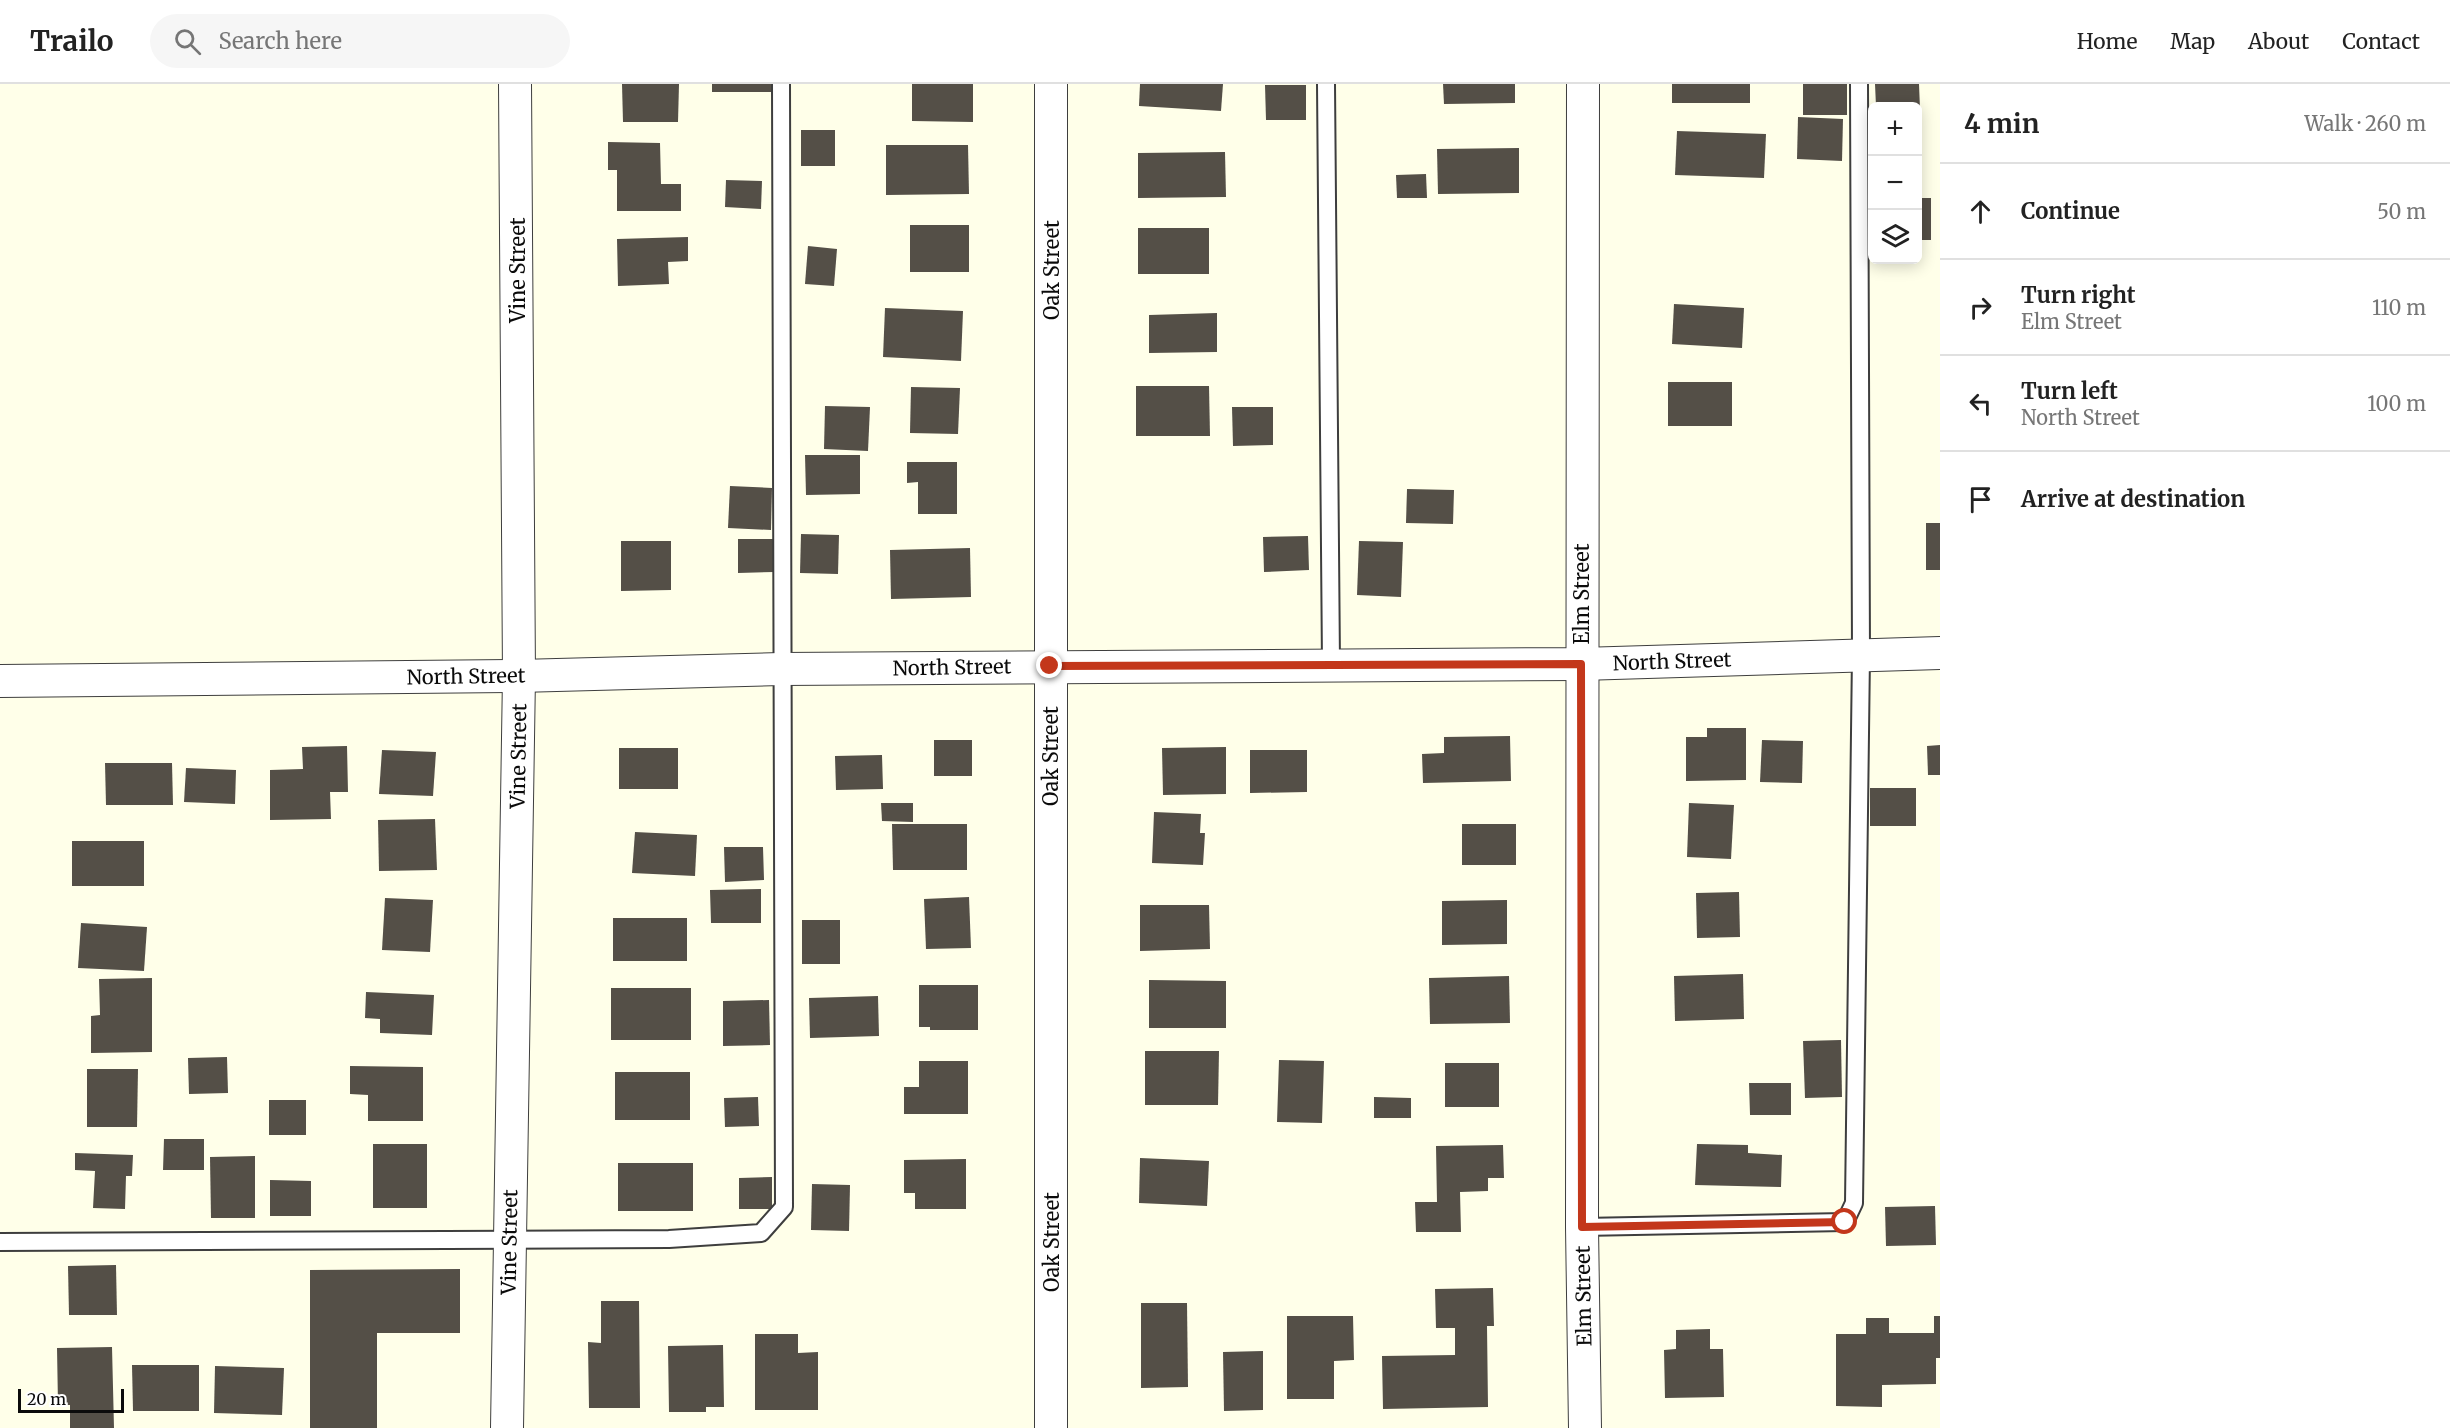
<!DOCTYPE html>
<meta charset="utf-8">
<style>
:root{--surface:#fff;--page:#f6f6f6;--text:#222;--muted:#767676;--line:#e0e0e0}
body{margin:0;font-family:Merriweather,serif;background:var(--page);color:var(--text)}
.controls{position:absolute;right:18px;top:18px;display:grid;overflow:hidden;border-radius:9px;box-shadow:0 3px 15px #0003}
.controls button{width:54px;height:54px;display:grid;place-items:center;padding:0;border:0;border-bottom:2px solid var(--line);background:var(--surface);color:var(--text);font:30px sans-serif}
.scale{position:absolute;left:18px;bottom:15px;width:106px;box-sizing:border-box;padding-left:6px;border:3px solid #0b0b0b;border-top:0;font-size:16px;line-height:21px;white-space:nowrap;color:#0b0b0b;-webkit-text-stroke:4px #fff;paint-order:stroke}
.stop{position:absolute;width:18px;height:18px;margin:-14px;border:4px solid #c3371b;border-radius:50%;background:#fff}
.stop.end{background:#c3371b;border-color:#fff;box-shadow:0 2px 6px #0008}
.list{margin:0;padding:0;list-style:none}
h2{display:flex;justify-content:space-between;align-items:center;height:78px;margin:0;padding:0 24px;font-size:26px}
h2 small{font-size:20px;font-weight:400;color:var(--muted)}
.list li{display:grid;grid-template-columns:39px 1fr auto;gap:18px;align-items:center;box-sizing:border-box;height:96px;padding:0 24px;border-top:2px solid var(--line)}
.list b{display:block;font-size:22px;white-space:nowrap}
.list p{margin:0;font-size:20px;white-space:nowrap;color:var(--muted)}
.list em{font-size:20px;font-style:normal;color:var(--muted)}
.icon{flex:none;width:33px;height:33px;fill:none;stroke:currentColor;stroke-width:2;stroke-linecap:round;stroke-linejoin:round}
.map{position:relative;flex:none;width:1940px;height:1344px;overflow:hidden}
header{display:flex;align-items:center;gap:36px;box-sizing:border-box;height:84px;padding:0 30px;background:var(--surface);border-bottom:2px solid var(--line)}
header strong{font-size:28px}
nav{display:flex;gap:33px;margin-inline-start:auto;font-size:21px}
.search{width:420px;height:54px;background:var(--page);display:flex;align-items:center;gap:15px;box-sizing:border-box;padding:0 21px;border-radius:33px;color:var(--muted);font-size:22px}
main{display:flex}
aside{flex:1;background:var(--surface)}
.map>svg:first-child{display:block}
.building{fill:#544f47}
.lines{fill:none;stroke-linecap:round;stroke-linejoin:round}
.lane-casing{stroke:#3e3e3e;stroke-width:20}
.street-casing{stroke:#3e3e3e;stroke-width:34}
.lane{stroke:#fff;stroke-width:16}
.street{stroke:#fff;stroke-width:32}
.route{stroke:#c3371b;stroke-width:8}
.labels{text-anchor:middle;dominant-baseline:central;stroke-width:6;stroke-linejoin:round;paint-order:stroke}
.street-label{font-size:20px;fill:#0b0b0b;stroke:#fff}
</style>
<header>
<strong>Trailo</strong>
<div class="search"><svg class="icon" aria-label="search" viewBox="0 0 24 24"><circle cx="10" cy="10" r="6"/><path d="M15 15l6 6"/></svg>Search here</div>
<nav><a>Home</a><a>Map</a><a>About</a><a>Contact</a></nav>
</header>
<main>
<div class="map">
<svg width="1940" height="1344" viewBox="0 0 1940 1344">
<rect width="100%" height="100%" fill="#ffffe9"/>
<g class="building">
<path d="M 622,0 L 679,0 L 678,38 L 623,38 Z"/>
<rect x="712" y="0" width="61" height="8"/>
<path d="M 912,0 L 973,0 L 973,38 L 912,37 Z"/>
<path d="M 1140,0 L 1223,0 L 1221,27 L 1139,22 Z"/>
<path d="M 1443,0 L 1515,0 L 1515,19 L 1444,20 Z"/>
<rect x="1672" y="0" width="78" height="19"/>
<rect x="1803" y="0" width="44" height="31"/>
<path d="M 1875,0 L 1919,0 L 1920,25 L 1918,25 L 1918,22 L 1876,22 Z"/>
<path d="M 1265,1 L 1306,1 L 1306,36 L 1266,36 Z"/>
<path d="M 1798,33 L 1843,35 L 1842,77 L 1797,75 Z"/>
<rect x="801" y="46" width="34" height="36"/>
<path d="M 1677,47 L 1766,50 L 1764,94 L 1675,91 Z"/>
<path d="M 608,58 L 660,59 L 661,100 L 681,100 L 681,127 L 617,127 L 617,86 L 608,86 Z"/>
<path d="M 886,61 L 968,61 L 969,110 L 886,111 Z"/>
<path d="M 1519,64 L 1519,109 L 1438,110 L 1437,65 Z"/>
<path d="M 1225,68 L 1226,113 L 1138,114 L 1138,69 Z"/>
<path d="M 1426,90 L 1427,114 L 1397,114 L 1396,91 Z"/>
<path d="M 726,96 L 762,97 L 761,125 L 725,123 Z"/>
<rect x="1918" y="114" width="13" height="42"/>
<rect x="910" y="141" width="59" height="47"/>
<rect x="1138" y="144" width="71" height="46"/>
<path d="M 688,153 L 688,177 L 668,178 L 669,200 L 618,202 L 617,155 Z"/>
<path d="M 808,162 L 837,165 L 834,202 L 805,200 Z"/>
<path d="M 1674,220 L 1744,224 L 1742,264 L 1672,260 Z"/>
<path d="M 885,224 L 963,227 L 961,277 L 883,273 Z"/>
<path d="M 1217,229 L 1217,268 L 1149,269 L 1149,231 Z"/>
<rect x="1668" y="298" width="64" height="44"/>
<path d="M 1136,302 L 1209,302 L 1210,352 L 1136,352 Z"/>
<path d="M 911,303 L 960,304 L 958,350 L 910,349 Z"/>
<path d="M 825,322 L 870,323 L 868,367 L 824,365 Z"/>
<path d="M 1232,323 L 1273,323 L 1273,361 L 1233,362 Z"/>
<path d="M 805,371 L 860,371 L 860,410 L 806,411 Z"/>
<path d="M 907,378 L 957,378 L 957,430 L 918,430 L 918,398 L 907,399 Z"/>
<path d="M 730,402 L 772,404 L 771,446 L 728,444 Z"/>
<path d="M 1407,405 L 1454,406 L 1453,440 L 1406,439 Z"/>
<rect x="1926" y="439" width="14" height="47"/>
<path d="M 801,450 L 839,451 L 838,490 L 800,489 Z"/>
<path d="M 1308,452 L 1309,486 L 1264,488 L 1263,453 Z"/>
<path d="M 738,455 L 774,455 L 774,488 L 738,489 Z"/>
<path d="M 621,457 L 671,457 L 671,506 L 621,507 Z"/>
<path d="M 1359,457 L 1403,458 L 1401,513 L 1357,511 Z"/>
<path d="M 970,464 L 971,513 L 891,515 L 890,466 Z"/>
<path d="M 1707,644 L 1746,644 L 1746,696 L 1686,697 L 1686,653 L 1707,653 Z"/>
<path d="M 1510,652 L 1511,697 L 1423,699 L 1422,670 L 1444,669 L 1444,653 Z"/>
<rect x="934" y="656" width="38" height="36"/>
<path d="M 1762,656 L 1803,657 L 1802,699 L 1760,698 Z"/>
<path d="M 1940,661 L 1940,691 L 1928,691 L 1927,662 Z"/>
<path d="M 347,662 L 348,708 L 330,708 L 331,735 L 270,736 L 270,686 L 303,685 L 302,663 Z"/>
<path d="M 1226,663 L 1226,710 L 1163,711 L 1162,664 Z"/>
<rect x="619" y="664" width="59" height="41"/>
<path d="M 382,666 L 436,668 L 433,712 L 379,710 Z"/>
<path d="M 1250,666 L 1307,666 L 1307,708 L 1250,709 Z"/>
<path d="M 882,671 L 883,705 L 836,706 L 835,672 Z"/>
<path d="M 105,679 L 172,679 L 173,721 L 106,721 Z"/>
<path d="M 186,684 L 236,686 L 235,720 L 184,718 Z"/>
<rect x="1870" y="704" width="46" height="38"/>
<path d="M 881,719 L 913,719 L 913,738 L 882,737 Z"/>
<path d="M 1689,719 L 1734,721 L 1731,775 L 1687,773 Z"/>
<path d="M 1154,728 L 1201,730 L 1200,749 L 1205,749 L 1203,781 L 1152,779 Z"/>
<path d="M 435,735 L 437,786 L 379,787 L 378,736 Z"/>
<path d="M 892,740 L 967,740 L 967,786 L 893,786 Z"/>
<rect x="1462" y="740" width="54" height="41"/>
<path d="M 635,748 L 697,751 L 695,792 L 632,789 Z"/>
<rect x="72" y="757" width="72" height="45"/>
<path d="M 724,763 L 763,763 L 764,796 L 725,798 Z"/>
<path d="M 761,805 L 761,839 L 711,839 L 710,806 Z"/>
<path d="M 1739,808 L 1740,853 L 1697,854 L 1696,809 Z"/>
<path d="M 969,813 L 971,864 L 926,865 L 924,815 Z"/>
<path d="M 385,814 L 433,816 L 430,868 L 382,866 Z"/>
<path d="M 1507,816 L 1507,860 L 1442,861 L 1442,817 Z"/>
<path d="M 1140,821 L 1209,821 L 1210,865 L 1140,867 Z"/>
<rect x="613" y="834" width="74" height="43"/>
<rect x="802" y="836" width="38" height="44"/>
<path d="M 81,839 L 147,843 L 144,887 L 78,884 Z"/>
<path d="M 1743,890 L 1744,935 L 1675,937 L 1674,892 Z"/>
<path d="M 1509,892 L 1510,939 L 1430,940 L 1429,894 Z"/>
<path d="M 152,894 L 152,968 L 91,969 L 91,932 L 100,931 L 99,895 Z"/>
<path d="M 1149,896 L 1226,897 L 1226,944 L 1149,944 Z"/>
<path d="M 919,901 L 978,901 L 978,946 L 930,946 L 930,943 L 919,943 Z"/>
<rect x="611" y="904" width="80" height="52"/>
<path d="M 366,908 L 434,911 L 432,951 L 380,949 L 380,935 L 365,934 Z"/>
<path d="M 878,912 L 879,952 L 810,954 L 809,914 Z"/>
<path d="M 769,916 L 770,961 L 723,962 L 723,917 Z"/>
<path d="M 1841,956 L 1842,1013 L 1805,1014 L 1803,957 Z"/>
<path d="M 1145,967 L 1219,967 L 1218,1021 L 1145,1021 Z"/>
<path d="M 227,973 L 228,1009 L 189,1010 L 188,974 Z"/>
<path d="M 1279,976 L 1324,977 L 1322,1039 L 1277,1038 Z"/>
<path d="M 919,977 L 968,977 L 968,1030 L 904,1030 L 904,1003 L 919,1003 Z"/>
<rect x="1445" y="979" width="54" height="44"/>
<path d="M 350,982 L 423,983 L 423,1037 L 368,1037 L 368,1011 L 350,1010 Z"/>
<path d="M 87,985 L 138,985 L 137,1043 L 87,1043 Z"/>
<rect x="615" y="988" width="75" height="48"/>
<path d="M 1749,999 L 1791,999 L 1791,1031 L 1750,1031 Z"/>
<path d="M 758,1013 L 759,1042 L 725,1043 L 724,1014 Z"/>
<path d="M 1374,1013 L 1411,1014 L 1411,1034 L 1374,1034 Z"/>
<rect x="269" y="1016" width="37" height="35"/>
<path d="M 164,1055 L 204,1055 L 204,1086 L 163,1086 Z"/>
<rect x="373" y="1060" width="54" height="64"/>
<path d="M 1697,1060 L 1748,1061 L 1748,1069 L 1782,1071 L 1781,1103 L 1695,1101 Z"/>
<path d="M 1503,1061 L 1504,1094 L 1488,1094 L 1488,1107 L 1460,1108 L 1461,1148 L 1416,1148 L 1415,1118 L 1437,1118 L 1436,1062 Z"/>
<path d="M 75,1069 L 133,1071 L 132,1092 L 126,1092 L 125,1125 L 93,1124 L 95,1087 L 75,1086 Z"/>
<path d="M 255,1072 L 255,1134 L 211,1134 L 210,1073 Z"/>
<path d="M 1140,1074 L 1209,1077 L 1207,1122 L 1139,1119 Z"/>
<path d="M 966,1075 L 966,1125 L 915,1125 L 915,1109 L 904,1109 L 904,1076 Z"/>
<rect x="618" y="1079" width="75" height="48"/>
<path d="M 772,1093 L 772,1125 L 739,1125 L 739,1094 Z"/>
<path d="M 270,1096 L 311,1097 L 311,1132 L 270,1132 Z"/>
<path d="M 812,1100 L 850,1101 L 849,1147 L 811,1146 Z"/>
<path d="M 1935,1122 L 1936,1161 L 1886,1162 L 1885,1123 Z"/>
<path d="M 116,1181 L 117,1231 L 69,1231 L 68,1182 Z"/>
<path d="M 460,1185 L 460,1249 L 377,1249 L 377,1344 L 310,1344 L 310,1186 Z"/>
<path d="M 1493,1204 L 1494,1242 L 1487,1242 L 1488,1323 L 1383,1325 L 1382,1272 L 1455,1271 L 1455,1244 L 1436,1244 L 1435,1205 Z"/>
<path d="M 601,1217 L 639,1217 L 640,1324 L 589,1324 L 588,1258 L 601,1259 Z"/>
<path d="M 1141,1219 L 1187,1219 L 1188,1303 L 1141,1304 Z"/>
<path d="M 1287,1232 L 1353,1232 L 1354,1276 L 1334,1277 L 1334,1315 L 1287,1315 Z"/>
<path d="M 1934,1232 L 1940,1232 L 1940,1274 L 1936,1274 L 1936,1300 L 1882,1301 L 1882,1323 L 1836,1322 L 1836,1250 L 1866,1250 L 1866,1234 L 1889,1234 L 1889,1249 L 1934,1249 Z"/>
<path d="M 1710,1245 L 1710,1265 L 1723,1265 L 1724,1313 L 1665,1314 L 1664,1266 L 1676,1265 L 1676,1246 Z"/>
<path d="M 755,1250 L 798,1250 L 798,1269 L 818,1268 L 818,1326 L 755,1326 Z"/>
<path d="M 723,1261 L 724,1323 L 706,1323 L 706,1328 L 669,1328 L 668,1262 Z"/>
<path d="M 112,1263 L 114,1344 L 70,1344 L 70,1321 L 58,1321 L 57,1264 Z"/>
<path d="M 1263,1267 L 1263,1326 L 1224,1327 L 1223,1268 Z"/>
<path d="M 132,1281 L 199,1281 L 199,1327 L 133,1327 Z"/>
<path d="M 215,1282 L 284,1284 L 282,1331 L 214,1329 Z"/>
</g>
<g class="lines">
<defs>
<g id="lane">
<path d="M 1326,0 L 1331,580"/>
<path d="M 1582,1143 L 1845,1138 L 1854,1119 L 1861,571 L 1859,0"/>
<path d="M 0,1158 L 669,1155 L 761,1149 L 784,1123 L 781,0"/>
</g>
<g id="street">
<path d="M 1051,0 L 1051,1344"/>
<path d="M 1583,0 L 1582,1143 L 1585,1344"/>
<path d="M 0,597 L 519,592 L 781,585 L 1581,580 L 1940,569"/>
<path d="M 507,1344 L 519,592 L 515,0"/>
</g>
</defs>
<use href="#lane" class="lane-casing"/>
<use href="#street" class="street-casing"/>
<use href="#lane" class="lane"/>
<use href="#street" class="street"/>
</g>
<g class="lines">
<path class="route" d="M 1050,582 L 1581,580 L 1582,1143 L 1845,1138"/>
</g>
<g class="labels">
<g class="street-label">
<text transform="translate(517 186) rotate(-90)">Vine Street</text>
<text transform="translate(1051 186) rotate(-90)">Oak Street</text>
<text transform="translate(1581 510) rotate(-90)">Elm Street</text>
<text transform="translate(1672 577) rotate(-2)">North Street</text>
<text transform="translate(952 583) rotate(-1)">North Street</text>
<text transform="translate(466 592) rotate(-1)">North Street</text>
<text transform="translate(518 672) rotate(-89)">Vine Street</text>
<text transform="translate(1050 672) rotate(-90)">Oak Street</text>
<text transform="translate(509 1158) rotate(-89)">Vine Street</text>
<text transform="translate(1051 1158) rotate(-90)">Oak Street</text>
<text transform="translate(1583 1212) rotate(-91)">Elm Street</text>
</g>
</g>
</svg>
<div class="controls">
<button>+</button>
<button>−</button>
<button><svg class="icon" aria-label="layers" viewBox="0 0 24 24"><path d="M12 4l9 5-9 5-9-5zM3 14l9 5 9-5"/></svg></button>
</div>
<div class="scale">20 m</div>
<div class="stop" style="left:1845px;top:1138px"></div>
<div class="stop end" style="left:1050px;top:582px"></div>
</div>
<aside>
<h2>4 min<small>Walk · 260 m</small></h2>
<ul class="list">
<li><svg class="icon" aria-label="ahead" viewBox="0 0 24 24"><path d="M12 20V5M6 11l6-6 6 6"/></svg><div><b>Continue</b></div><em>50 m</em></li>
<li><svg class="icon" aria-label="right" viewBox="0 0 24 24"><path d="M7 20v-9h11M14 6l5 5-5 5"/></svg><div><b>Turn right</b><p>Elm Street</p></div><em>110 m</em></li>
<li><svg class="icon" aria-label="left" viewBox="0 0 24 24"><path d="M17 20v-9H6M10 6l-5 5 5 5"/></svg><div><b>Turn left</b><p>North Street</p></div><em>100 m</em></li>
<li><svg class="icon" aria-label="arrive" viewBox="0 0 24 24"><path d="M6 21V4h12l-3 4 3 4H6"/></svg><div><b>Arrive at destination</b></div></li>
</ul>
</aside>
</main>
